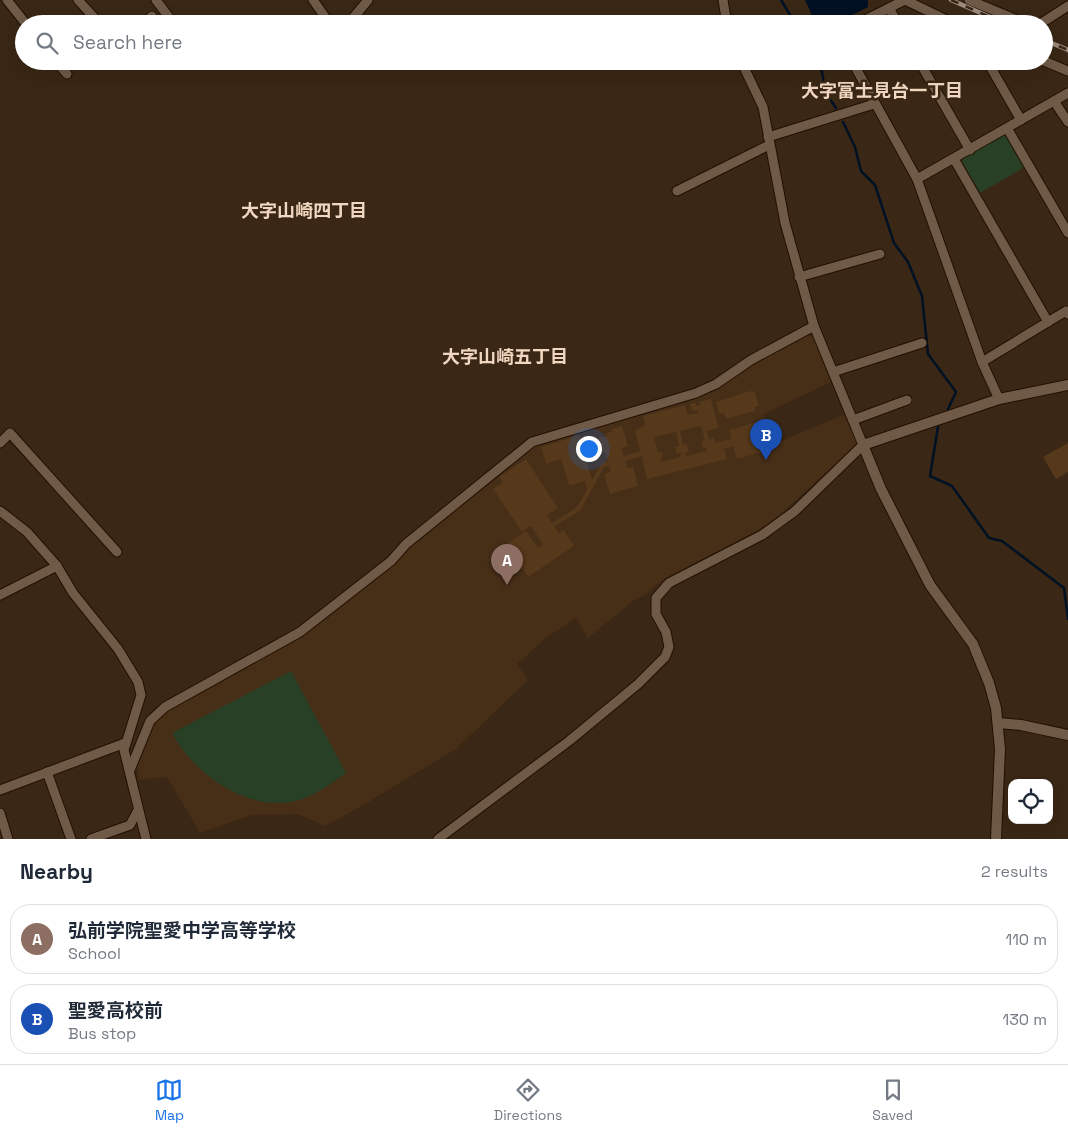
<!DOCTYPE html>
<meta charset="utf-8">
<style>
:root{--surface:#fff;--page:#f2f2f3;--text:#1f2937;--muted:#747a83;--line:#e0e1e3;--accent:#1a73e8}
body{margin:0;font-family:"Space Grotesk","Noto Sans JP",sans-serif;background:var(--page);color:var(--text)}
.controls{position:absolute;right:15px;bottom:15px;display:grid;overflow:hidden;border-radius:10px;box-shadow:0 5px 20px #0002}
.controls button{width:45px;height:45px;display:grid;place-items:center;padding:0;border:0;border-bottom:1px solid var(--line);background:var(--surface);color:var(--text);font:25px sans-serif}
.you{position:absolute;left:588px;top:448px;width:18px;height:18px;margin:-12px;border:4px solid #fff;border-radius:50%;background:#1a73e8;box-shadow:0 0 0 8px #1a73e833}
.badge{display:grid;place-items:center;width:32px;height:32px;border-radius:50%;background:var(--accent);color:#fff;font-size:16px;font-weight:700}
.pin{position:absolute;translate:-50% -41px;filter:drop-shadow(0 1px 2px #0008)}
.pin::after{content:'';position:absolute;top:26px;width:18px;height:15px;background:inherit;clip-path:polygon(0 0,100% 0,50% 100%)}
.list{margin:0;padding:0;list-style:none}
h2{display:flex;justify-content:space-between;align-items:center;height:65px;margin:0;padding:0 20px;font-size:21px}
h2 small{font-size:16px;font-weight:400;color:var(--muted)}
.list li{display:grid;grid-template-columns:32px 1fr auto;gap:15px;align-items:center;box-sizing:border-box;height:70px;margin:0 10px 10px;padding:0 10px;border:1px solid var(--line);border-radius:20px}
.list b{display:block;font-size:19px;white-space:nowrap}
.list p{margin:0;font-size:16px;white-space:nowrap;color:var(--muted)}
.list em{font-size:16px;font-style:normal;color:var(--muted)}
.icon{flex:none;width:28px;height:28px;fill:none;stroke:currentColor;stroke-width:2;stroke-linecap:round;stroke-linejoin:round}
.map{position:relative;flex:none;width:1068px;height:839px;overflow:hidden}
.search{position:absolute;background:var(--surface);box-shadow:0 5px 20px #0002;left:15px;right:15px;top:15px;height:55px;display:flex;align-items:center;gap:12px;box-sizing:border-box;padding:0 18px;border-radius:28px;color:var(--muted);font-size:19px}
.sheet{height:225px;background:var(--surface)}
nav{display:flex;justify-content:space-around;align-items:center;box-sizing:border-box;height:70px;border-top:1px solid var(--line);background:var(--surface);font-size:14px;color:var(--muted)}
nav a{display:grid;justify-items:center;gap:2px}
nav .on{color:var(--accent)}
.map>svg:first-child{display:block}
.built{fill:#462e17}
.green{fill:#284026}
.water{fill:#001123}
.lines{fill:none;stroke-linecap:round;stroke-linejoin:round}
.stream{stroke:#001123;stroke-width:2.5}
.building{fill:#56381a;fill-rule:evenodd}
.minor-casing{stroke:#211001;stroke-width:11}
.tertiary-casing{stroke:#211001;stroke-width:12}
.minor{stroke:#6f5a47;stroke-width:9}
.tertiary{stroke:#6f5a47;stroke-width:10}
.rail-casing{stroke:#9b8c7e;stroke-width:4.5}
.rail{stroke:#3a2715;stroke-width:2.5;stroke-dasharray:8;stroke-linecap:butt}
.labels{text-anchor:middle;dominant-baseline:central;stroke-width:5;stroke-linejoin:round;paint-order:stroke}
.neighbourhood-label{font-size:18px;font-weight:bold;fill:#f0d7c1;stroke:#3a2715}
</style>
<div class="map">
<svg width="1068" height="839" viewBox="0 0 1068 839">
<rect width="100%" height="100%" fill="#3a2715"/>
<path class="built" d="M 804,335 L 814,337 L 831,382 L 764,414 L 774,444 L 845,414 L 858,443 L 775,519 L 758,530 L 664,579 L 645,595 L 634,600 L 588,638 L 576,618 L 546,638 L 517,664 L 528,680 L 456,749 L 362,806 L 325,826 L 298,814 L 252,815 L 200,833 L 167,777 L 139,780 L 137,767 L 138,737 L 153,714 L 281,642 L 530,446 L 713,390 L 739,370 Z"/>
<g class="green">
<path d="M 1003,134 L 1007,136 L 1025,167 L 980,193 L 962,162 L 964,158 Z"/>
<path d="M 291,671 L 346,773 C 330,784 314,797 295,801 C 247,812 194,774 172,733 Z"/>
</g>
<path class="water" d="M 805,0 L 868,0 L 868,7 L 835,24 L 816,24 Z"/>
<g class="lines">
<g class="stream">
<path d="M 781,0 L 792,18 L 800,24"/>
<path d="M 814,61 C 825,69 822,79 825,90 C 827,96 833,103 836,108"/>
<path d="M 843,122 L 855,147 L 861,171 L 875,185 L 894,243 L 908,262 L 922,296 L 928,354 L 956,392 L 948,409"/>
<path d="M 938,427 L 930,476 L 952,486 L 989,538 L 1002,541 L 1064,588 L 1068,619"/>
</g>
</g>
<g class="building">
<path d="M 750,391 L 755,392 L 759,406 L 755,407 L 755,411 L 726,419 L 724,413 L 719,414 L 716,402 Z"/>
<path d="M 711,399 L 719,428 L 707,431 L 709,439 L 714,438 L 715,443 L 731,439 L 729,430 L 757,422 L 765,451 L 737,459 L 733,446 L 724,449 L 727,459 L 647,479 L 642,456 L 625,461 L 628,468 L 633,467 L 638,486 L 610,494 L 604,474 L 611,472 L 609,466 L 604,467 L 580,511 L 554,526 L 559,533 L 564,530 L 574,546 L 528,577 L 506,544 L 526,531 L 538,548 L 543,544 L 531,526 L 522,532 L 493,489 L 503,482 L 499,477 L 526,459 L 558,508 L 547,515 L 552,523 L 577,507 L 587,490 L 585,481 L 569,486 L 561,459 L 546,464 L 541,447 L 579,435 L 592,480 L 602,463 L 608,461 L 605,452 L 599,454 L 595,439 L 607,436 L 606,433 L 612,432 L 611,429 L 622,426 L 628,446 L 621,448 L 624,456 L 640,451 L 635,430 L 645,426 L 643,416 L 685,405 L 688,415 L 698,413 L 697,410 L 692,411 L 690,404 L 695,403 L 697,406 L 701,405 L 699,402 ZM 701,426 L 705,440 L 701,441 L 703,448 L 706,447 L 707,451 L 686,456 L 685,453 L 689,452 L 687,444 L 683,445 L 680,431 ZM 676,432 L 679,446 L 675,447 L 677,454 L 681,453 L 681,457 L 661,462 L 660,459 L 663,458 L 662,451 L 658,452 L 654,437 Z"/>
<path d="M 1068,443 L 1068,472 L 1056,479 L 1043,457 Z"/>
</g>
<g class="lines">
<defs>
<g id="minor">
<path d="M 7,0 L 26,24"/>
<path d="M 78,0 L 100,24"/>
<path d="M 156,0 L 174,24"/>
<path d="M 313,0 L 330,24"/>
<path d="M 723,0 L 727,24"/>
<path d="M 969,0 L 1027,24"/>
<path d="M 889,8 L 898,24"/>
<path d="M 144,24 L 152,16"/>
<path d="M 348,24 L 368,0"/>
<path d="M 857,24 L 905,0 L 955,24"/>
<path d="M 1040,24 L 1068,6"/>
<path d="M 56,61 L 67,74"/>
<path d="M 852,61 L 917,179 L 982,362 L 999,399"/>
<path d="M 919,61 L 970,150"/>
<path d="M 987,61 L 1021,120"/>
<path d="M 1044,61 L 1068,71"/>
<path d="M 1054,101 L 1068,122"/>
<path d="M 1007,128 L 1068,233"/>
<path d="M 768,137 L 874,104"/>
<path d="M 954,159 L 1048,322"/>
<path d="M 917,179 L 1068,93"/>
<path d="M 677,191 L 769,145"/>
<path d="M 799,277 L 880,254"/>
<path d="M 982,362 L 1066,311 L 1068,314"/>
<path d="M 833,372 L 922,343"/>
<path d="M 853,420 L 907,400"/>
<path d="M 0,443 L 10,433 L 117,552"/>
<path d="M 0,511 L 27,532 L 57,566 L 73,593 L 118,649 L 138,682 L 141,695 L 124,750 L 146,839"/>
<path d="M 0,595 L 57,566"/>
<path d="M 130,770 L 150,721 L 165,707 L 300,632 L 391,561 L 406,544 L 532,442 L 696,393 L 716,384 L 751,360 L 814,326"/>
<path d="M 47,772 L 71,839"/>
<path d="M 0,790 L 125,743"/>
<path d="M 0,813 L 8,839"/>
<path d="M 91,839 L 130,825 L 138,810"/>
<path d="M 438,839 L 569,741 L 638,684 L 665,657 L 669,647 L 666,632 L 656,614 L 656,598 L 669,583 L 762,535 L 795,511 L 863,445 L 814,326 L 785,223 L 763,107 L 741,61"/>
</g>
<g id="tertiary">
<path d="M 998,723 L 1021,725 L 1068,735"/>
<path d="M 996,839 L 1000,749 L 996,708 L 989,683 L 973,644 L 930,585 L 881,489 L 863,445 L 999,399 L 1068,385"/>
</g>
</defs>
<use href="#minor" class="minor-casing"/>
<use href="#tertiary" class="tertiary-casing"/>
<use href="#minor" class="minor"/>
<use href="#tertiary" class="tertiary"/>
<defs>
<g id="rail">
<path d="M 951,0 L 1006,24"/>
<path d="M 1044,40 L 1068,50"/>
</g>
</defs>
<use href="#rail" class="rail-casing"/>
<use href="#rail" class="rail"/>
</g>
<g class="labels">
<g class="neighbourhood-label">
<text x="882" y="90">大字富士見台一丁目</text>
<text x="304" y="210">大字山崎四丁目</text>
<text x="505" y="356">大字山崎五丁目</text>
</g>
</g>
</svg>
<div class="controls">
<button><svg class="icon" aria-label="locate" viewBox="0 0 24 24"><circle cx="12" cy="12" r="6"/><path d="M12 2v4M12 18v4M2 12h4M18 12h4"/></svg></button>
</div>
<div class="you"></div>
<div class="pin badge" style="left:507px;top:585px;background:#8d6e63">A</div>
<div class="pin badge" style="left:766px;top:460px;background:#1a4fb4">B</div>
<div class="search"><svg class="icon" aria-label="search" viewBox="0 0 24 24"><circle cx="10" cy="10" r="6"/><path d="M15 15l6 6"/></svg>Search here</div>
</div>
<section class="sheet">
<h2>Nearby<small>2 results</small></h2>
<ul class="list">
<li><span class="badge" style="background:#8d6e63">A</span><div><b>弘前学院聖愛中学高等学校</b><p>School</p></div><em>110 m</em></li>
<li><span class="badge" style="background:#1a4fb4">B</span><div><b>聖愛高校前</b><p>Bus stop</p></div><em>130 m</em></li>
</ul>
</section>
<nav>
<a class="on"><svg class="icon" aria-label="map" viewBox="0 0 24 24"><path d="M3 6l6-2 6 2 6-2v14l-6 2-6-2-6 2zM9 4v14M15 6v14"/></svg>Map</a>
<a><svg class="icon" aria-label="directions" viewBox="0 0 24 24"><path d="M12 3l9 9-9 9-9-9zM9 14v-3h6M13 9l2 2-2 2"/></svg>Directions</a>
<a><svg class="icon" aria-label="saved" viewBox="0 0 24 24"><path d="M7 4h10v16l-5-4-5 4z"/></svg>Saved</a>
</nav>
